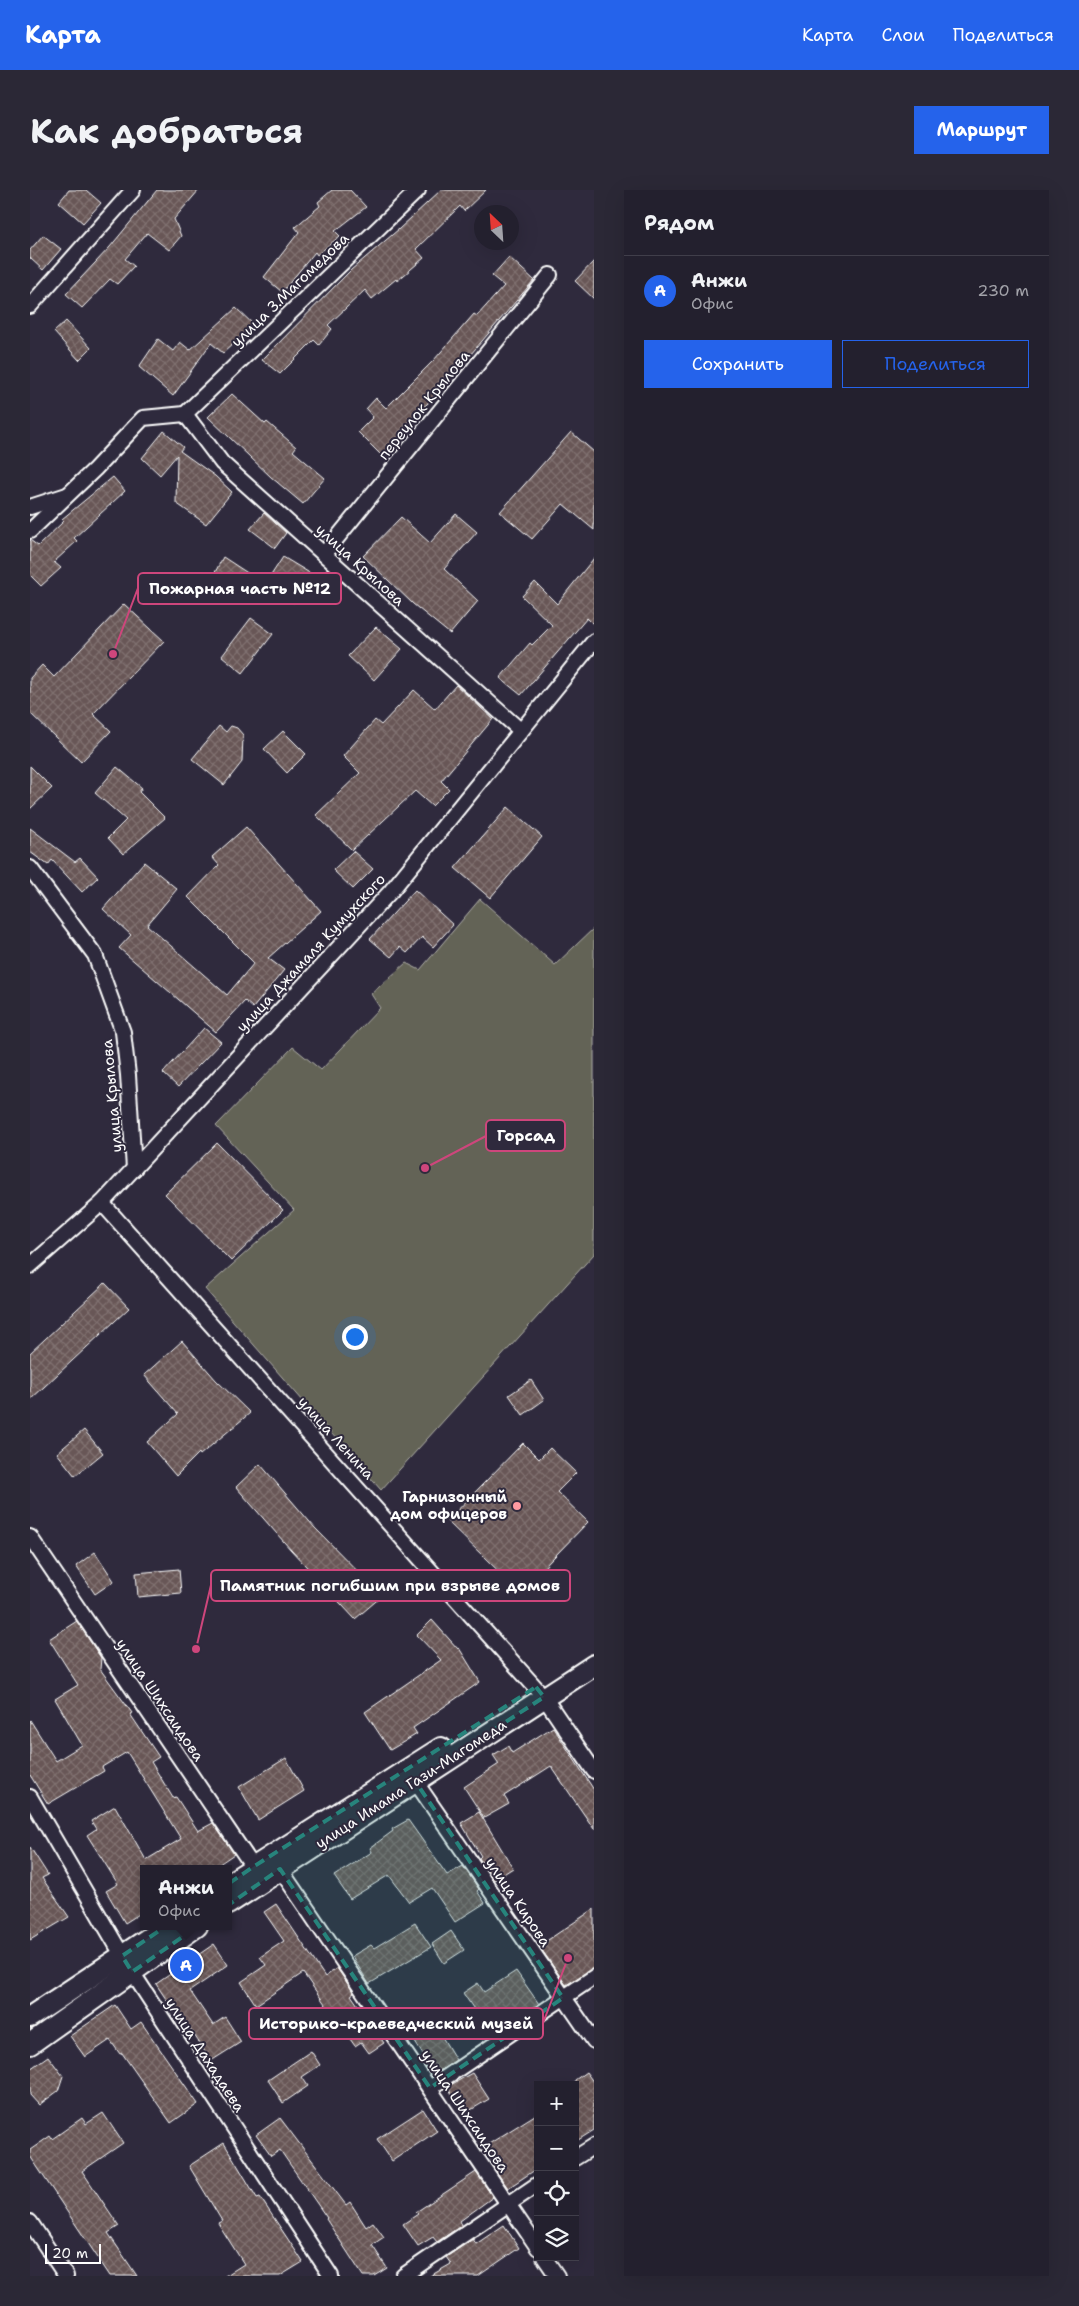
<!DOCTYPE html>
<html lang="ru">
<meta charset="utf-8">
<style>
:root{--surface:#23202e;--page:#2b2836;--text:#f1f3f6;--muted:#a3a3aa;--line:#403e4a;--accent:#2563eb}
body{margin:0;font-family:"Shantell Sans",sans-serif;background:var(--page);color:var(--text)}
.controls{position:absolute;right:15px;bottom:15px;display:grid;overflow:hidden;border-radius:0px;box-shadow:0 5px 20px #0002}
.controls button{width:45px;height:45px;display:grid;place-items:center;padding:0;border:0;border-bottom:1px solid var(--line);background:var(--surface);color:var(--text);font:25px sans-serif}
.compass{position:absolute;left:444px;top:15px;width:45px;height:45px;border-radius:50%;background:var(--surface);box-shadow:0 5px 20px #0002;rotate:335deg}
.scale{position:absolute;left:15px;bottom:12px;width:56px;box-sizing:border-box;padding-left:5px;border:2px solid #fff;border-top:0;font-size:14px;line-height:18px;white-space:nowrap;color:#fff;-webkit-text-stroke:4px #2f2a3d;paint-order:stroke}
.you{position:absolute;left:324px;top:1146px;width:18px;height:18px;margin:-12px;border:4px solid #fff;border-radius:50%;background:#1a73e8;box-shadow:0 0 0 8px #1a73e833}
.badge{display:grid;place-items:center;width:32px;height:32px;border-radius:50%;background:var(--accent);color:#fff;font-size:16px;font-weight:700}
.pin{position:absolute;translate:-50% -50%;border:2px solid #fff;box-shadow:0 1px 5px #0006}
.popup{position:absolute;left:110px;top:1675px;width:92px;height:65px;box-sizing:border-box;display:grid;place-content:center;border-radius:0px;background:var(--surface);filter:drop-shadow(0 1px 4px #0005);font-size:16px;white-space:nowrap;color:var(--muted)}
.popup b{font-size:19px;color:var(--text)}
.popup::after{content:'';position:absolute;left:50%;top:100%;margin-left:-10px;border:10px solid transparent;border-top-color:var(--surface)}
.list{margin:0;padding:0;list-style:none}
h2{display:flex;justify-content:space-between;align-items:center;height:65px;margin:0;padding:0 20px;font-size:21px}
h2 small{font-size:16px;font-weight:400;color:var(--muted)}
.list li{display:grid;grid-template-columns:32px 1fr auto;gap:15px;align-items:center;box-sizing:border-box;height:70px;padding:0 20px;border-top:1px solid var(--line)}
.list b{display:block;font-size:19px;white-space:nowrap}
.list p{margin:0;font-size:16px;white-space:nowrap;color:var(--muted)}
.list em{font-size:16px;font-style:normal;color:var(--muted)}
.actions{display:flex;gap:10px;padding:15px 20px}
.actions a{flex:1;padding:11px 0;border:1px solid var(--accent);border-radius:0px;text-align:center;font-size:18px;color:var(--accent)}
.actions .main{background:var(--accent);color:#fff}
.icon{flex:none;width:28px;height:28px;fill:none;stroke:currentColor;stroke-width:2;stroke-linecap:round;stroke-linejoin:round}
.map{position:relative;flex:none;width:564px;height:2086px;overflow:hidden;border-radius:0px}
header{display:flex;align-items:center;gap:30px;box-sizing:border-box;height:70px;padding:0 25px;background:var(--accent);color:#fff}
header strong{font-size:24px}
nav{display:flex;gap:28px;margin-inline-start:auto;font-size:18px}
.intro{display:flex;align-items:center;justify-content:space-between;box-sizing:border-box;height:120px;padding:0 30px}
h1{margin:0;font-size:35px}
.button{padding:12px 22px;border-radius:0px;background:var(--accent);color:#fff;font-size:18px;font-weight:700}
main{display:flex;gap:30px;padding:0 30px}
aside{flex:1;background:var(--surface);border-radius:0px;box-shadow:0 5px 20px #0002}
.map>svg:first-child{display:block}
.green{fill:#646456;stroke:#b2b2aa}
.building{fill:url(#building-cross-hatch);stroke:#fff}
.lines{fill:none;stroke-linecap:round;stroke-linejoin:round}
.street-casing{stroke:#fff;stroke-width:18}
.secondary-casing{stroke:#fff;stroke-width:24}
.street{stroke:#2f2a3d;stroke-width:14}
.secondary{stroke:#2f2a3d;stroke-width:20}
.marked{fill:#27847c;fill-opacity:0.2;stroke:#27847c;stroke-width:4;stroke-dasharray:10 6;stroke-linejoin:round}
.poi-dot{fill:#ff9aa2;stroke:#2f2a3d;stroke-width:2}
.labels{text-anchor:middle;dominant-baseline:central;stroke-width:4;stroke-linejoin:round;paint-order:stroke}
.street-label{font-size:15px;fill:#fff;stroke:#2f2a3d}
.poi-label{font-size:15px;font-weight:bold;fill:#fff;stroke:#2f2a3d;text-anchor:end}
.leader{fill:none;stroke:#ce467c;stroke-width:2}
.callout-dot{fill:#ce467c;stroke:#2f2a3d;stroke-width:2}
.callout{fill:#2f2a3d;stroke:#ce467c;stroke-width:2}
.callout-label{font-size:16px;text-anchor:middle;font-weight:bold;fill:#fff}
</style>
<header>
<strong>Карта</strong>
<nav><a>Карта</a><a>Слои</a><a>Поделиться</a></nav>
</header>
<div class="intro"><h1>Как добраться</h1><a class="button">Маршрут</a></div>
<main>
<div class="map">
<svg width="564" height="2086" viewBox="0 0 564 2086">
<defs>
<pattern id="building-cross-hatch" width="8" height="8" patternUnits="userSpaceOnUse" patternTransform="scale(1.25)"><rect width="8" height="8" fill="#685756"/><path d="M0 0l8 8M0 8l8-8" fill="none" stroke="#7f706f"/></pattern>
</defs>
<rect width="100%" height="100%" fill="#2f2a3d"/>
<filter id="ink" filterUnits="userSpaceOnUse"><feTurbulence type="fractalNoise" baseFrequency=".02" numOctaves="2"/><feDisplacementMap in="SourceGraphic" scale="10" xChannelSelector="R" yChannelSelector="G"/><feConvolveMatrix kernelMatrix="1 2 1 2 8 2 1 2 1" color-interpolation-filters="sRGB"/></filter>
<g filter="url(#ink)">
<path class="green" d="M 450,709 L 525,775 L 564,738 L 564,1064 L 351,1300 L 175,1099 L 264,1020 L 186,936 L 263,857 L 291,880 L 350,818 L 341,804 L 376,773 L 390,780 Z"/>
<g class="building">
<path d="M 39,0 L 56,0 L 71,13 L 53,33 L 29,12 Z"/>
<path d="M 127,0 L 169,0 L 144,29 L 151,46 L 139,60 L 117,43 L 95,69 L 104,76 L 87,94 L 80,89 L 52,118 L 36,104 L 80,57 Z"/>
<path d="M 302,0 L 320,0 L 336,17 L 305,41 L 310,46 L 287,65 L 285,62 L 252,102 L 234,87 L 269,42 L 265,37 L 290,16 L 288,12 Z"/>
<path d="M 411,0 L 456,0 L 434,21 L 430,16 L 386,59 L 394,68 L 367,91 L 366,89 L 342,109 L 335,100 L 298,135 L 302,139 L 289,155 L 284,150 L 250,184 L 232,170 L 321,80 L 369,39 Z"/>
<path d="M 13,45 L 31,59 L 13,80 L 0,68 L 0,60 Z"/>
<path d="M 479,67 L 504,90 L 406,205 L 375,236 L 382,242 L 354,268 L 328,242 L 343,227 L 336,219 L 346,208 L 356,218 L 404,170 L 444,124 L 447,126 L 474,96 L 462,86 Z"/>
<path d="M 564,71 L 564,109 L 545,91 Z"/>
<path d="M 206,118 L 224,135 L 193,163 L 181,153 L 143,206 L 109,177 L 128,149 L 143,161 L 150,152 L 160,160 Z"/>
<path d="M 36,131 L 61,158 L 49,170 L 24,142 Z"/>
<path d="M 202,204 L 235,234 L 237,232 L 266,257 L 263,261 L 295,288 L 273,314 L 241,287 L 178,227 Z"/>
<path d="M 134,241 L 153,257 L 150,261 L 185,286 L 202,302 L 176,334 L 146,313 L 147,265 L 130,285 L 112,268 Z"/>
<path d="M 541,242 L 564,262 L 564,340 L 533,314 L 502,349 L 470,322 Z"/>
<path d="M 83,287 L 95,301 L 44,348 L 47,351 L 24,372 L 31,378 L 11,396 L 0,385 L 0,350 L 8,356 L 34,331 L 32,329 Z"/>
<path d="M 234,323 L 256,343 L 245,358 L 220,339 Z"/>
<path d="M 426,324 L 447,342 L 414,379 L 448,411 L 420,444 L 383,414 L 333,366 L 371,327 L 400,353 Z"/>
<path d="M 193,367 L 219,384 L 202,411 L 178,396 Z"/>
<path d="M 253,367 L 283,385 L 264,413 L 236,393 Z"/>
<path d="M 564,368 L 564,435 L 557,428 L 491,505 L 470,488 L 500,453 L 502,455 L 522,435 L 492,406 L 505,392 L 527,414 Z"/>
<path d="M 94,414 L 134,451 L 63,524 L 81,541 L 51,572 L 0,523 L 0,488 L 12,475 L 24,487 Z"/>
<path d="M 221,428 L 243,444 L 213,483 L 192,466 Z"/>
<path d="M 346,437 L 372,459 L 344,490 L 318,466 Z"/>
<path d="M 426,495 L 463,529 L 411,591 L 419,599 L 402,616 L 385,601 L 322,660 L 286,625 L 330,583 L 313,566 L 345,530 L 351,535 L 384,500 L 405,519 Z"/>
<path d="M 189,536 L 196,542 L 201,536 L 207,538 L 213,545 L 212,572 L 194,595 L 162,569 Z"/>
<path d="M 253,541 L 276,564 L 257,583 L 234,559 Z"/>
<path d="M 0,576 L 22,598 L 0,619 Z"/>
<path d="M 87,577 L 112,598 L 109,602 L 135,628 L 93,664 L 78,648 L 96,630 L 65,603 Z"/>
<path d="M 478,617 L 512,647 L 460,708 L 425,678 Z"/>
<path d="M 216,637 L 291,721 L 238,768 L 254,780 L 223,818 L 215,811 L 186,842 L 89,758 L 101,745 L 73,719 L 114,672 L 147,699 L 117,735 L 197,805 L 224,773 L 158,707 L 189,675 L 182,667 Z"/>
<path d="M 0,638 L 45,672 L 50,668 L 68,687 L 52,702 L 22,670 L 18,675 L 0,662 Z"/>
<path d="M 323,661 L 343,679 L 323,699 L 303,680 Z"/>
<path d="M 385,700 L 423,735 L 403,757 L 392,747 L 377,763 L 370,757 L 361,767 L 340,749 Z"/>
<path d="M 174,838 L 191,852 L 148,897 L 133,883 Z"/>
<path d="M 187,953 L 253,1020 L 201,1071 L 135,1004 Z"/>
<path d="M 75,1093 L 99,1118 L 0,1210 L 0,1163 Z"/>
<path d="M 152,1151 L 186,1190 L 220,1223 L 170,1265 L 169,1263 L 146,1286 L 117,1252 L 148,1224 L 114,1185 Z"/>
<path d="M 501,1190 L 514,1210 L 493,1225 L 479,1205 Z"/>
<path d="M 54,1240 L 73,1263 L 45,1286 L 27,1263 Z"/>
<path d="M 493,1253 L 509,1269 L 520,1258 L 546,1283 L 527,1302 L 558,1332 L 490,1402 L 417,1331 Z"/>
<path d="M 230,1274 L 285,1338 L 352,1406 L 325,1429 L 261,1360 L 206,1297 Z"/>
<path d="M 65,1362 L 84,1391 L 65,1404 L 46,1376 Z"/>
<path d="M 149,1379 L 151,1403 L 108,1407 L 106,1383 Z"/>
<path d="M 402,1430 L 428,1459 L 429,1458 L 450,1492 L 383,1538 L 387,1544 L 360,1560 L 335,1522 L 411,1470 L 387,1445 Z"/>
<path d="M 47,1431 L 71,1468 L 70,1479 L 102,1523 L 100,1524 L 129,1567 L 121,1572 L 143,1608 L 146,1607 L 168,1641 L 183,1633 L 204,1664 L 182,1679 L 114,1679 L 114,1721 L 95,1733 L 76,1701 L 88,1694 L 57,1645 L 66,1639 L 61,1631 L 85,1616 L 116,1670 L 151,1649 L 97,1562 L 72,1577 L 74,1581 L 18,1614 L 0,1585 L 0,1530 L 26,1571 L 52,1555 L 25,1509 L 48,1495 L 19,1449 Z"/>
<path d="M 523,1537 L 564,1600 L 564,1639 L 521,1576 L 474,1606 L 479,1614 L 454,1628 L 434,1597 L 469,1574 L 463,1565 L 478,1556 L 482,1563 Z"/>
<path d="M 256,1568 L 274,1601 L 228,1630 L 209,1597 Z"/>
<path d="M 449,1622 L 483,1678 L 464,1690 L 449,1668 L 451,1666 L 431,1633 Z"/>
<path d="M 378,1630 L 417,1685 L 433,1676 L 449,1699 L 447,1701 L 455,1713 L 425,1732 L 402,1698 L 379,1712 L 359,1685 L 320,1709 L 304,1686 L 342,1662 L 340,1658 L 363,1641 L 362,1639 Z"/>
<path d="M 0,1657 L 18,1685 L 12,1688 L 39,1727 L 0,1750 Z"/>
<path d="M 246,1714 L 295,1787 L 307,1778 L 324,1803 L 321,1805 L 354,1853 L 339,1863 L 331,1852 L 325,1856 L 273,1783 L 226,1815 L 211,1792 L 236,1775 L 230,1767 L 254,1751 L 234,1722 Z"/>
<path d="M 564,1719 L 564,1778 L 536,1795 L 509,1756 Z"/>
<path d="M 385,1733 L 401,1757 L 339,1794 L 322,1766 L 341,1755 L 344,1758 Z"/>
<path d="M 421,1741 L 434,1760 L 414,1773 L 402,1754 Z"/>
<path d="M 184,1754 L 198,1775 L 160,1801 L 183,1835 L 195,1827 L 211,1852 L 181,1871 L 159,1837 L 156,1839 L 126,1794 Z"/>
<path d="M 486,1781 L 509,1814 L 462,1846 L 433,1803 L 448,1793 L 454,1802 Z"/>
<path d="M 85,1815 L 101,1839 L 111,1832 L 168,1914 L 141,1933 L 92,1863 L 90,1864 L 80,1850 L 55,1867 L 40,1846 Z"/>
<path d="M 400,1827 L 426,1870 L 408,1882 L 405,1878 L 402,1879 L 378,1841 Z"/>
<path d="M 281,1861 L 290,1875 L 272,1887 L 278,1896 L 253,1913 L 238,1890 Z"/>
<path d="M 18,1866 L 33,1886 L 28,1901 L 9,1915 L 0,1905 L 0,1879 Z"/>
<path d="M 556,1882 L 564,1893 L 564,1940 L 545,1952 L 545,1890 Z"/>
<path d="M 442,1883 L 459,1909 L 434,1924 L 417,1897 Z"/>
<path d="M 393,1919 L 407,1941 L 362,1971 L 347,1949 Z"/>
<path d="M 73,1923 L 93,1953 L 52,1981 L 89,2036 L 78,2043 L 107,2086 L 80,2086 L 0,1966 L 0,1960 L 20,1946 L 22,1949 L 52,1928 L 56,1934 Z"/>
<path d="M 508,1923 L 508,1978 L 478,1998 L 460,1973 L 463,1971 L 454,1957 Z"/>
<path d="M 250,1928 L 316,2015 L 320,2012 L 336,2037 L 343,2032 L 354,2047 L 342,2055 L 357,2078 L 344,2086 L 333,2086 L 296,2029 L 297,2028 L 250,1960 L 241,1966 L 226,1945 Z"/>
<path d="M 194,1953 L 227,2008 L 230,2007 L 273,2072 L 250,2086 L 195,2086 L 214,2074 L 188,2033 L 192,2031 L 159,1976 Z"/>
<path d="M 446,1982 L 463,2007 L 430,2031 L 432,2035 L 407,2052 L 403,2047 L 388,2056 L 373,2034 L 388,2024 L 386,2022 Z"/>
<path d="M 474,2035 L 489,2058 L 448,2086 L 400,2086 L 421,2074 L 416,2067 L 443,2049 L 446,2054 Z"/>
</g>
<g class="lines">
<defs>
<g id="street">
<path d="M 0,116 L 103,0"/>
<path d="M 155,224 L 192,273 L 491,541"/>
<path d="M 155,224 L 388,0"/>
<path d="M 0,317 L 37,305"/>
<path d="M 0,341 L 65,279 L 113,228 L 155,224"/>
<path d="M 294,364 L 520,85"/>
<path d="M 0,678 L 65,765 L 93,842 L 98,885 L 104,979"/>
<path d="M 72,1013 L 514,1507 L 564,1581"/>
<path d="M 0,1076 L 72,1013 L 361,701 L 564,451"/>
<path d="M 0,1347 L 228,1684"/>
<path d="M 385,1591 L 564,1851"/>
<path d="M 0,1607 L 102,1782 L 301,2086"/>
<path d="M 250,1679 L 508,2058"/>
<path d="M 400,1898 L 564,1787"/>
<path d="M 545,1968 L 564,1956"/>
<path d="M 0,2032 L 36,2086"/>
<path d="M 514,2067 L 527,2086"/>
<path d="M 373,2086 L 508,1994"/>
</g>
<g id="secondary">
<path d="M 198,1694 L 411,1558"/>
<path d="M 198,1714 L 564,1475"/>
<path d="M 0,1827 L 137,1736"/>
<path d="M 0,1854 L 167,1736"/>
</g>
</defs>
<use href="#street" class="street-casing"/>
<use href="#secondary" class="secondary-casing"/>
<use href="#street" class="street"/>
<use href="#secondary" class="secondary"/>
</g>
</g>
<path class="marked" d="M 506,1497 L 514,1507 L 385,1591 L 533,1808 L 400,1898 L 250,1679 L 102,1782 L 92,1766 L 223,1677 Z"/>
<circle class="poi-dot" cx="487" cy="1316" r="5"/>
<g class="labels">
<g class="street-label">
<text transform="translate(260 100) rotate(-44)">улица З.Магомедова</text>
<text transform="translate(394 215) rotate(-51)">переулок Крылова</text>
<text transform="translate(330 375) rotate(42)">улица Крылова</text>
<text transform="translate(281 763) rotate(-47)">улица Джамаля Кумухского</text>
<text transform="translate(82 906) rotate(-95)">улица Крылова</text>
<text transform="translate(306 1248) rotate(48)">улица Ленина</text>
<text transform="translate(130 1510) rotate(56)">улица Шихсаидова</text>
<text transform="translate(381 1594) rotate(-33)">улица Имама Гази-Магомеда</text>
<text transform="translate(488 1712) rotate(56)">улица Кирова</text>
<text transform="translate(175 1865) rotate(57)">улица Дахадаева</text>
<text transform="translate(435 1921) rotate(56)">улица Шихсаидова</text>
</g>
<g class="poi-label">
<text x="477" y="1307">Гарнизонный<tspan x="477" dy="17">дом офицеров</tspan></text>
</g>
</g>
<path class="leader" d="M83 464L108 398M395 978L456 946M166 1459L181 1395M538 1768L513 1833"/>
<g class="callout-dot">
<circle cx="83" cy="464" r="5"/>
<circle cx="395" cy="978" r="5"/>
<circle cx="166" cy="1459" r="5"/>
<circle cx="538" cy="1768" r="5"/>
</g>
<g class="callout">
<rect x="108" y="383" width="203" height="31" rx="5"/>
<rect x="456" y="930" width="79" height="31" rx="5"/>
<rect x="181" y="1380" width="359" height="31" rx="5"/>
<rect x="219" y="1818" width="294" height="31" rx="5"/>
</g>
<g class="callout-label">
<text x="210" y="404">Пожарная часть №12</text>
<text x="496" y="951">Горсад</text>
<text x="360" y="1401">Памятник погибшим при взрыве домов</text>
<text x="366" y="1839">Историко-краеведческий музей</text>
</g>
</svg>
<div class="controls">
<button>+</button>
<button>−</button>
<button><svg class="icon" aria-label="locate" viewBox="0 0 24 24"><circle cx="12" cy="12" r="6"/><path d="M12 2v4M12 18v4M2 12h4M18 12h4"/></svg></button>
<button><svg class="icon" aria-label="layers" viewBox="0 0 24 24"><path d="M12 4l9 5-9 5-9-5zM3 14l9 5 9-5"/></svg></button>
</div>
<svg class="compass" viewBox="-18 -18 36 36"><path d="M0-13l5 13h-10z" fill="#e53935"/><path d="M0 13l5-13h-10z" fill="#a3a3aa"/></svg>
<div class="scale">20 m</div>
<div class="you"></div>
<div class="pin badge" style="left:156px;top:1775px">A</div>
<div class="popup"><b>Анжи</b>Офис</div>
</div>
<aside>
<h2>Рядом<small></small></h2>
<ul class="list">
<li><span class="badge">A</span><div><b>Анжи</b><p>Офис</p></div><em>230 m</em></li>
</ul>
<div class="actions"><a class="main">Сохранить</a><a>Поделиться</a></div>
</aside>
</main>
